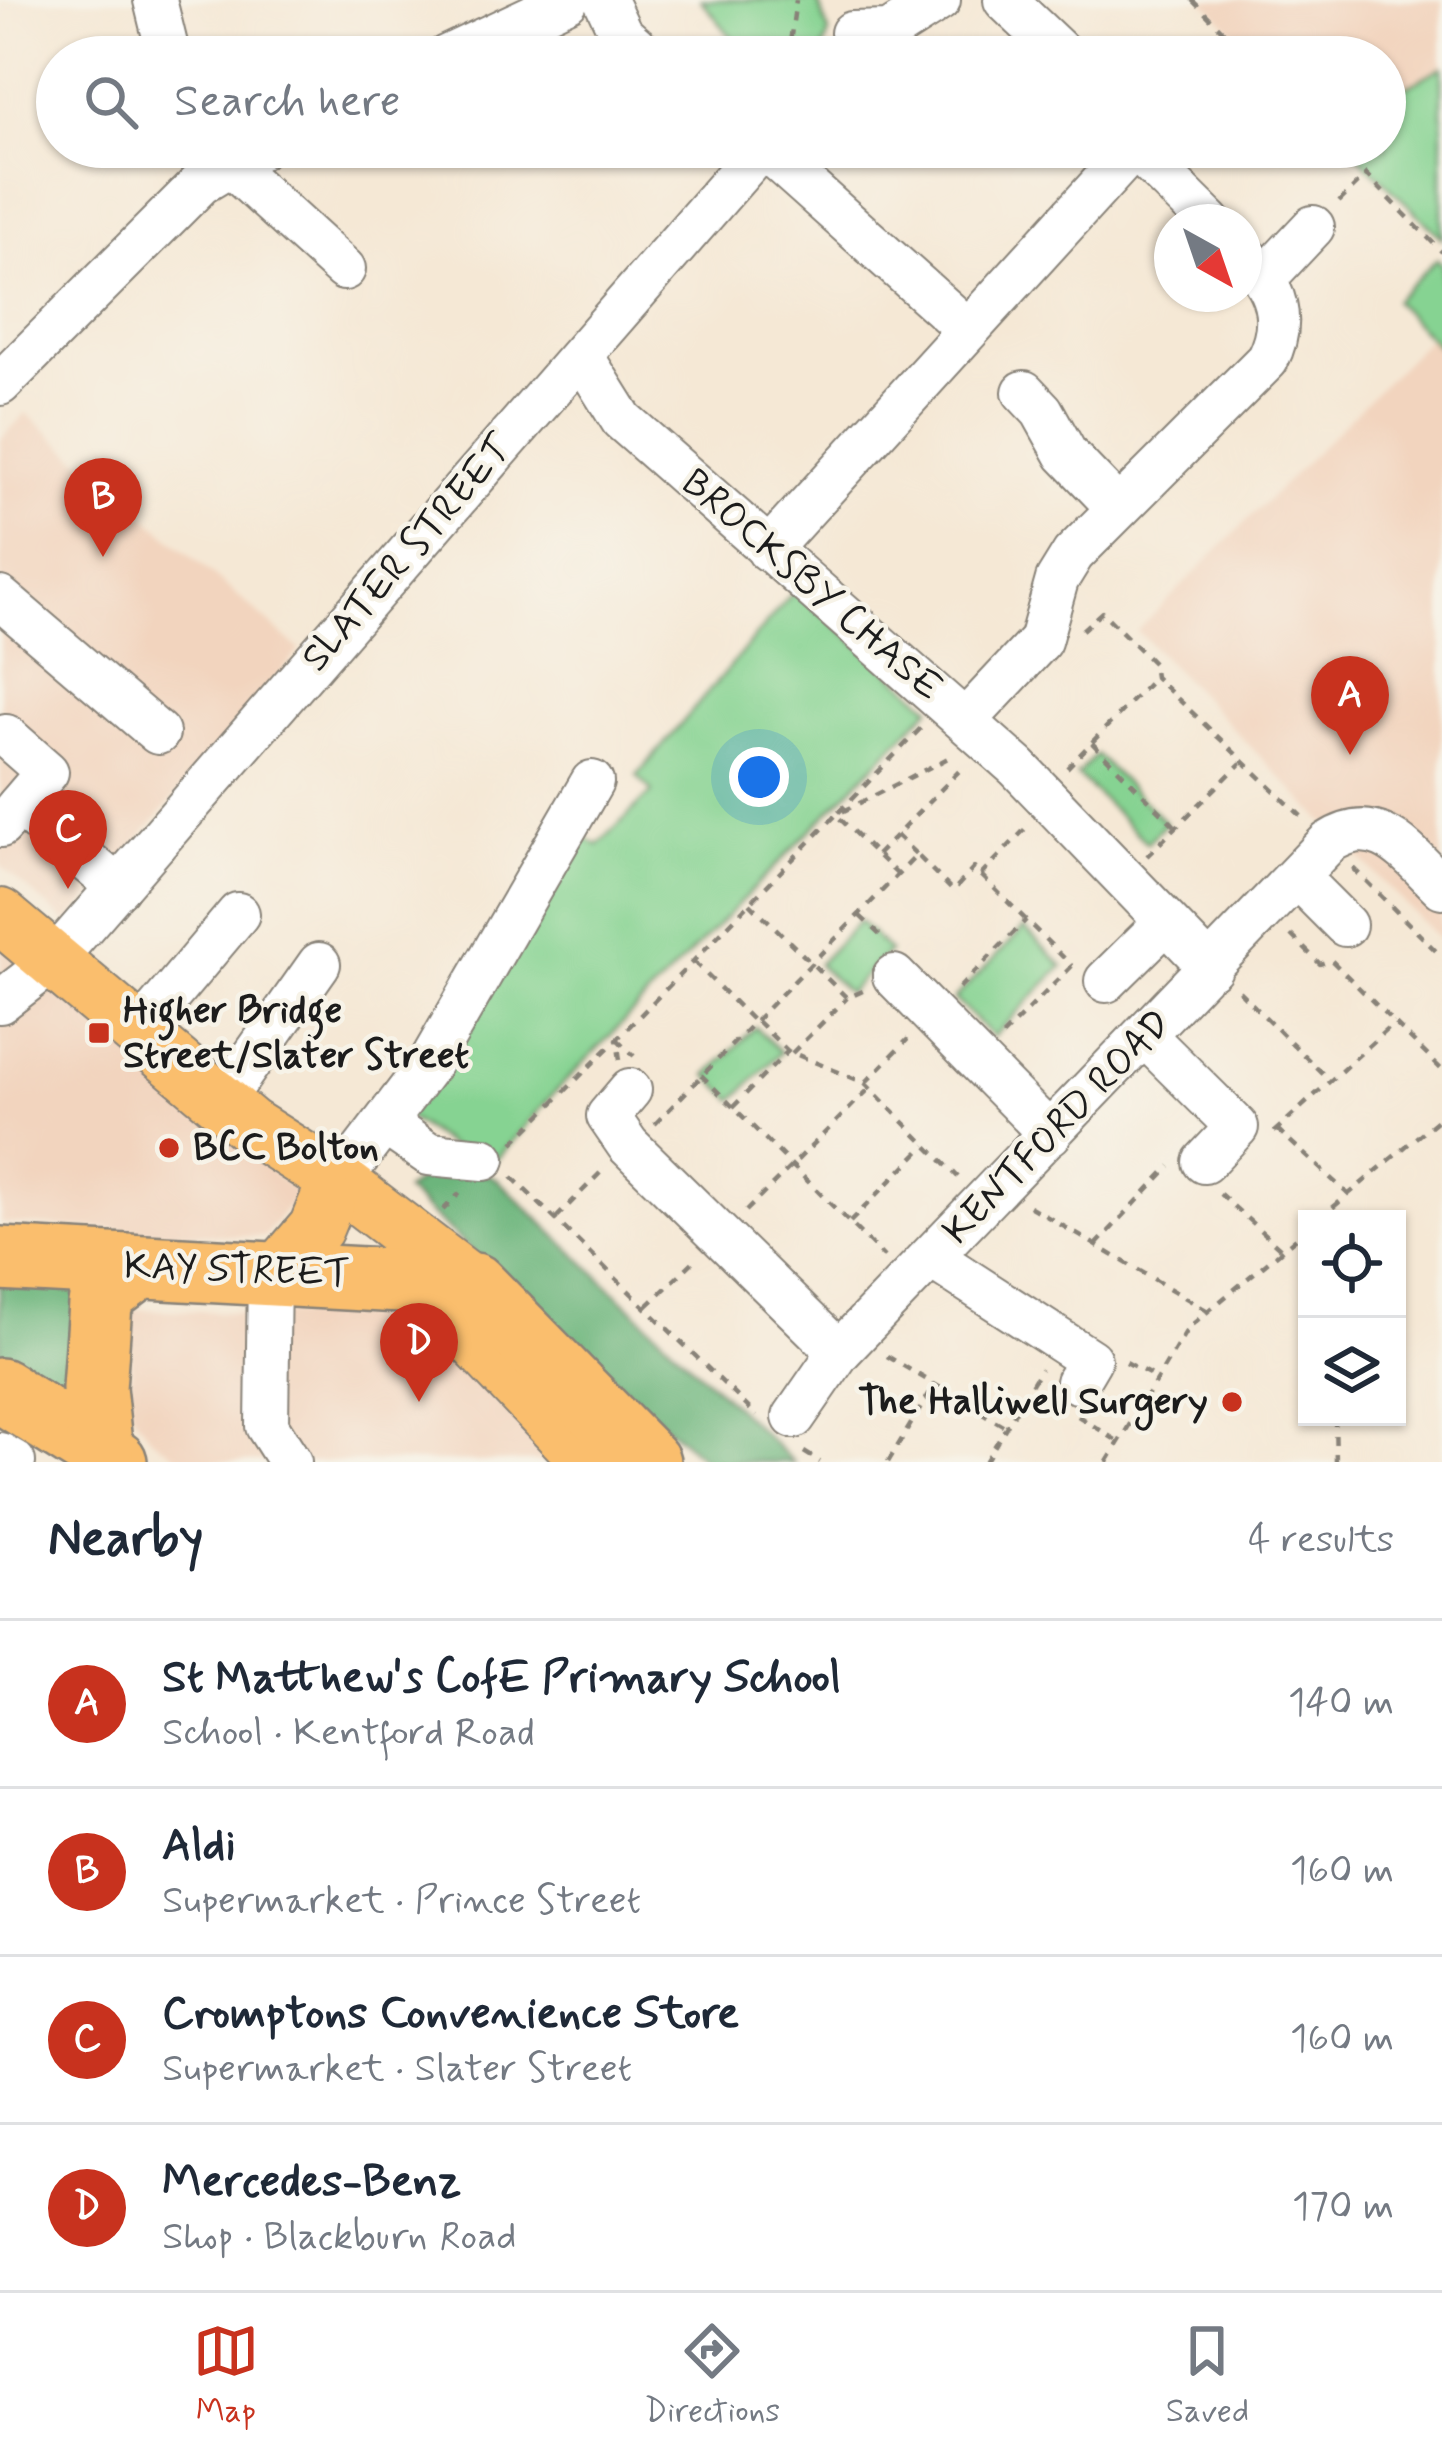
<!DOCTYPE html>
<meta charset="utf-8">
<style>
:root{--surface:#fff;--page:#f6f6f7;--text:#1f2937;--muted:#747a83;--line:#e0e1e3;--accent:#c8321e}
body{margin:0;font-family:Mynerve,sans-serif;background:var(--page);color:var(--text)}
.controls{position:absolute;right:36px;bottom:36px;display:grid;overflow:hidden;border-radius:0px;box-shadow:0 3px 9px #0004}
.controls button{width:108px;height:108px;display:grid;place-items:center;padding:0;border:0;border-bottom:3px solid var(--line);background:var(--surface);color:var(--text);font:60px sans-serif}
.compass{position:absolute;left:1154px;top:204px;width:108px;height:108px;border-radius:50%;background:var(--surface);box-shadow:0 3px 9px #0004;rotate:140deg}
.you{position:absolute;left:759px;top:777px;width:42px;height:42px;margin:-30px;border:9px solid #fff;border-radius:50%;background:#1a73e8;box-shadow:0 0 0 18px #1a73e833}
.badge{display:grid;place-items:center;width:78px;height:78px;border-radius:50%;background:var(--accent);color:#fff;font-size:39px;font-weight:700}
.pin{position:absolute;translate:-50% -99px;filter:drop-shadow(0 3px 6px #0008)}
.pin::after{content:'';position:absolute;top:63px;width:42px;height:36px;background:inherit;clip-path:polygon(0 0,100% 0,50% 100%)}
.list{margin:0;padding:0;list-style:none}
h2{display:flex;justify-content:space-between;align-items:center;height:156px;margin:0;padding:0 48px;font-size:51px}
h2 small{font-size:39px;font-weight:400;color:var(--muted)}
.list li{display:grid;grid-template-columns:78px 1fr auto;gap:36px;align-items:center;box-sizing:border-box;height:168px;padding:0 48px;border-top:3px solid var(--line)}
.list b{display:block;font-size:45px;white-space:nowrap}
.list p{margin:0;font-size:39px;white-space:nowrap;color:var(--muted)}
.list em{font-size:39px;font-style:normal;color:var(--muted)}
.icon{flex:none;width:66px;height:66px;fill:none;stroke:currentColor;stroke-width:2;stroke-linecap:round;stroke-linejoin:round}
.map{position:relative;flex:none;width:1442px;height:1462px;overflow:hidden}
.search{position:absolute;background:var(--surface);box-shadow:0 3px 9px #0004;left:36px;right:36px;top:36px;height:132px;display:flex;align-items:center;gap:30px;box-sizing:border-box;padding:0 42px;border-radius:66px;color:var(--muted);font-size:45px}
.sheet{height:828px;background:var(--surface)}
nav{display:flex;justify-content:space-around;align-items:center;box-sizing:border-box;height:168px;border-top:3px solid var(--line);background:var(--surface);font-size:33px;color:var(--muted)}
nav a{display:grid;justify-items:center;gap:6px}
nav .on{color:var(--accent)}
.map>svg:first-child{display:block}
.built{fill:#f2d4be}
.green{fill:#86d392;stroke:#517857;stroke-width:3}
.forest{fill:#6cb57c;stroke:#44684c;stroke-width:3}
.lines{fill:none;stroke-linecap:round;stroke-linejoin:round}
.minor-casing{stroke:#888278;stroke-width:46}
.major-casing{stroke:#888278;stroke-width:58}
.highway-casing{stroke:#888278;stroke-width:68}
.path{stroke:#888278;stroke-width:4.5;stroke-dasharray:9 9;stroke-linecap:butt}
.minor{stroke:#fff;stroke-width:42}
.major{stroke:#fabe6d;stroke-width:54}
.highway{stroke:#fabe6d;stroke-width:63}
.poi-dot{fill:#c8321e;stroke:#f7f3e8;stroke-width:4.5}
.labels{text-anchor:middle;dominant-baseline:central;stroke-width:9;stroke-linejoin:round;paint-order:stroke}
.street-label{font-size:39px;fill:#1c1c1c;stroke:#f7f3e8}
.poi-label{font-size:39px;font-weight:bold;fill:#1c1c1c;stroke:#f7f3e8;text-anchor:start}
</style>
<div class="map">
<svg width="1442" height="1462" viewBox="0 0 1442 1462">
<rect width="100%" height="100%" fill="#f7f3e8"/>
<filter id="ink" filterUnits="userSpaceOnUse"><feTurbulence type="fractalNoise" baseFrequency=".00833" numOctaves="2"/><feDisplacementMap in="SourceGraphic" scale="24" xChannelSelector="R" yChannelSelector="G"/><feConvolveMatrix kernelMatrix="1 2 1 2 8 2 1 2 1" color-interpolation-filters="sRGB"/></filter>
<filter id="wash" filterUnits="userSpaceOnUse"><feTurbulence type="fractalNoise" baseFrequency=".004" numOctaves="4" result="noise"/><feDisplacementMap in="SourceGraphic" scale="48" xChannelSelector="R" yChannelSelector="G"/><feGaussianBlur stdDeviation="2.7" result="paint"/><feColorMatrix in="noise" values="0 0 0 0 0 0 0 0 0 0 0 0 0 0 0 0 0 1.4 0 .05"/><feComposite in="paint" operator="in"/></filter>
<g filter="url(#wash)">
<rect width="100%" height="100%" fill="#f5e8d5"/>
<g class="built">
<path d="M 1203,0 L 1442,0 L 1442,67 L 1385,99 L 1385,57 L 1259,57 Z"/>
<path d="M 1429,338 L 1442,350 L 1442,942 L 1137,631 Z"/>
<path d="M 26,413 L 300,650 L 67,923 L 0,865 L 0,440 Z"/>
<path d="M 0,939 L 298,1194 L 264,1237 L 0,1223 Z"/>
<path d="M 131,1309 L 372,1317 L 445,1349 L 560,1462 L 185,1462 L 150,1437 L 131,1411 Z"/>
</g>
<g class="green">
<path d="M 701,0 L 817,0 L 829,33 L 822,53 L 748,57 Z"/>
<path d="M 1442,67 L 1442,238 L 1349,147 L 1385,147 L 1385,99 Z"/>
<path d="M 1437,259 L 1442,264 L 1442,350 L 1394,301 Z"/>
<path d="M 795,590 L 931,707 L 553,1094 L 495,1161 L 463,1155 L 398,1111 L 565,827 L 598,845 L 652,792 L 637,776 Z"/>
<path d="M 1096,755 L 1166,823 L 1147,843 L 1077,775 Z"/>
<path d="M 859,921 L 889,951 L 848,993 L 818,964 Z"/>
<path d="M 1024,928 L 1063,966 L 993,1037 L 954,999 Z"/>
<path d="M 755,1027 L 781,1052 L 734,1100 L 708,1075 Z"/>
</g>
<g class="forest">
<path d="M 431,1170 L 488,1174 L 498,1180 L 793,1462 L 706,1462 L 405,1191 Z"/>
<path d="M 0,1278 L 91,1284 L 74,1403 L 0,1365 Z"/>
</g>
</g>
<g filter="url(#ink)">
<g class="lines">
<defs>
<g id="minor">
<path d="M 155,0 L 169,57"/>
<path d="M 605,0 L 621,34 L 647,57"/>
<path d="M 1005,0 L 1065,57"/>
<path d="M 852,33 L 889,32 L 939,0"/>
<path d="M 446,57 L 567,0"/>
<path d="M 763,147 L 968,330"/>
<path d="M 1134,147 L 1210,222"/>
<path d="M 230,165 L 344,269"/>
<path d="M 1265,278 L 1313,227"/>
<path d="M 582,356 L 622,420 L 1017,767 L 1211,968"/>
<path d="M 0,384 L 201,183 L 261,147"/>
<path d="M 1024,392 L 1042,411 L 1066,454 L 1117,507"/>
<path d="M 768,550 L 1134,148"/>
<path d="M 0,598 L 158,733"/>
<path d="M 966,720 L 1040,641 L 1057,580 L 1073,554 L 1267,360 C 1288,319 1275,286 1244,255"/>
<path d="M 19,805 L 118,887"/>
<path d="M 1,826 L 47,772 L 6,736"/>
<path d="M 1297,877 L 1345,925"/>
<path d="M 894,976 L 1050,1134"/>
<path d="M 1106,981 L 1166,922"/>
<path d="M 0,1002 L 53,961 L 762,147"/>
<path d="M 138,1033 L 238,914"/>
<path d="M 1145,1036 L 1237,1127 L 1204,1162"/>
<path d="M 630,1090 L 608,1116 L 628,1145 L 839,1352"/>
<path d="M 221,1103 L 319,964"/>
<path d="M 387,1125 L 429,1154 L 484,1159"/>
<path d="M 339,1182 L 429,1064 L 592,782"/>
<path d="M 934,1259 L 1090,1360 L 1077,1382"/>
<path d="M 269,1271 L 267,1426 L 290,1462"/>
<path d="M 794,1417 L 839,1352 L 1328,843 C 1378,810 1407,853 1442,887"/>
<path d="M 0,1454 L 14,1462"/>
</g>
<g id="major">
<path d="M 0,916 L 249,1125 L 339,1182 L 474,1285"/>
<path d="M 401,1263 L 590,1462"/>
<path d="M 279,1271 L 316,1228 L 327,1201"/>
</g>
<g id="highway">
<path d="M 0,1259 L 474,1285 L 648,1462"/>
<path d="M 0,1390 L 115,1462"/>
<path d="M 101,1453 L 94,1388 L 100,1304 L 106,1292 L 138,1268"/>
</g>
</defs>
<use href="#minor" class="minor-casing"/>
<use href="#major" class="major-casing"/>
<use href="#highway" class="highway-casing"/>
<g class="path">
<path d="M 1192,0 L 1249,57"/>
<path d="M 788,57 L 796,0"/>
<path d="M 1339,147 L 1442,252"/>
<path d="M 1339,202 L 1365,176"/>
<path d="M 1082,630 L 1102,612 L 1153,663 L 1155,677 L 1302,817"/>
<path d="M 1092,743 L 1176,827"/>
<path d="M 1067,768 L 1155,677"/>
<path d="M 896,835 L 917,855"/>
<path d="M 877,855 L 964,766"/>
<path d="M 1147,856 L 1241,763"/>
<path d="M 1353,868 L 1442,957"/>
<path d="M 898,875 L 836,815 L 921,728"/>
<path d="M 981,875 L 1027,827"/>
<path d="M 750,903 L 847,998 L 865,990"/>
<path d="M 860,916 L 886,941"/>
<path d="M 1291,935 L 1320,964 L 1331,960 L 1442,1070"/>
<path d="M 694,962 L 754,1022"/>
<path d="M 959,988 L 1026,920"/>
<path d="M 1239,991 L 1329,1080"/>
<path d="M 757,1021 L 788,1051 L 865,1083 L 958,1177"/>
<path d="M 1002,1036 L 1074,964"/>
<path d="M 617,1039 L 634,1056"/>
<path d="M 792,1053 L 847,998"/>
<path d="M 620,1060 L 617,1039 L 836,815 L 954,755"/>
<path d="M 701,1075 L 884,1257"/>
<path d="M 866,1082 L 908,1039"/>
<path d="M 733,1107 L 788,1051"/>
<path d="M 655,1124 L 917,855 L 953,891 L 974,868 L 1072,966"/>
<path d="M 1277,1129 L 1348,1194"/>
<path d="M 1274,1132 L 1394,1023"/>
<path d="M 513,1143 L 615,1041"/>
<path d="M 512,1177 L 757,1416"/>
<path d="M 1220,1194 L 1282,1250"/>
<path d="M 1029,1206 L 1208,1311"/>
<path d="M 443,1210 L 460,1193"/>
<path d="M 746,1211 L 870,1088"/>
<path d="M 556,1218 L 603,1170"/>
<path d="M 1319,1219 L 1442,1116"/>
<path d="M 850,1222 L 926,1145"/>
<path d="M 1096,1245 L 1170,1166"/>
<path d="M 647,1306 L 695,1260"/>
<path d="M 887,1356 L 1006,1427"/>
<path d="M 1126,1362 L 1157,1378"/>
<path d="M 1078,1416 L 1119,1442"/>
<path d="M 1335,1417 L 1336,1462"/>
<path d="M 804,1452 L 820,1462"/>
<path d="M 888,1462 L 935,1384"/>
<path d="M 985,1462 L 1041,1369"/>
<path d="M 1107,1462 L 1188,1328 L 1307,1229"/>
</g>
<use href="#minor" class="minor"/>
<use href="#major" class="major"/>
<use href="#highway" class="highway"/>
</g>
</g>
<g class="poi-dot">
<rect x="87" y="1021" width="24" height="24" rx="6"/>
<circle cx="169" cy="1148" r="12"/>
<circle cx="1232" cy="1402" r="12"/>
</g>
<g class="labels">
<g class="street-label">
<text transform="translate(408 554) rotate(-49)">SLATER STREET</text>
<text transform="translate(811 586) rotate(41)">BROCKSBY CHASE</text>
<text transform="translate(1058 1128) rotate(-46)">KENTFORD ROAD</text>
<text transform="translate(237 1271) rotate(2)">KAY STREET</text>
</g>
<g class="poi-label">
<text x="123" y="1011">Higher Bridge<tspan x="123" dy="45">Street/Slater Street</tspan></text>
<text x="193" y="1148">BCC Bolton</text>
<text x="1208" y="1402" text-anchor="end">The Halliwell Surgery</text>
</g>
</g>
</svg>
<div class="controls">
<button><svg class="icon" aria-label="locate" viewBox="0 0 24 24"><circle cx="12" cy="12" r="6"/><path d="M12 2v4M12 18v4M2 12h4M18 12h4"/></svg></button>
<button><svg class="icon" aria-label="layers" viewBox="0 0 24 24"><path d="M12 4l9 5-9 5-9-5zM3 14l9 5 9-5"/></svg></button>
</div>
<svg class="compass" viewBox="-18 -18 36 36"><path d="M0-13l5 13h-10z" fill="#e53935"/><path d="M0 13l5-13h-10z" fill="#747a83"/></svg>
<div class="you"></div>
<div class="pin badge" style="left:1350px;top:755px">A</div>
<div class="pin badge" style="left:103px;top:557px">B</div>
<div class="pin badge" style="left:68px;top:889px">C</div>
<div class="pin badge" style="left:419px;top:1402px">D</div>
<div class="search"><svg class="icon" aria-label="search" viewBox="0 0 24 24"><circle cx="10" cy="10" r="6"/><path d="M15 15l6 6"/></svg>Search here</div>
</div>
<section class="sheet">
<h2>Nearby<small>4 results</small></h2>
<ul class="list">
<li><span class="badge">A</span><div><b>St Matthew's CofE Primary School</b><p>School · Kentford Road</p></div><em>140 m</em></li>
<li><span class="badge">B</span><div><b>Aldi</b><p>Supermarket · Prince Street</p></div><em>160 m</em></li>
<li><span class="badge">C</span><div><b>Cromptons Convenience Store</b><p>Supermarket · Slater Street</p></div><em>160 m</em></li>
<li><span class="badge">D</span><div><b>Mercedes-Benz</b><p>Shop · Blackburn Road</p></div><em>170 m</em></li>
</ul>
</section>
<nav>
<a class="on"><svg class="icon" aria-label="map" viewBox="0 0 24 24"><path d="M3 6l6-2 6 2 6-2v14l-6 2-6-2-6 2zM9 4v14M15 6v14"/></svg>Map</a>
<a><svg class="icon" aria-label="directions" viewBox="0 0 24 24"><path d="M12 3l9 9-9 9-9-9zM9 14v-3h6M13 9l2 2-2 2"/></svg>Directions</a>
<a><svg class="icon" aria-label="saved" viewBox="0 0 24 24"><path d="M7 4h10v16l-5-4-5 4z"/></svg>Saved</a>
</nav>
